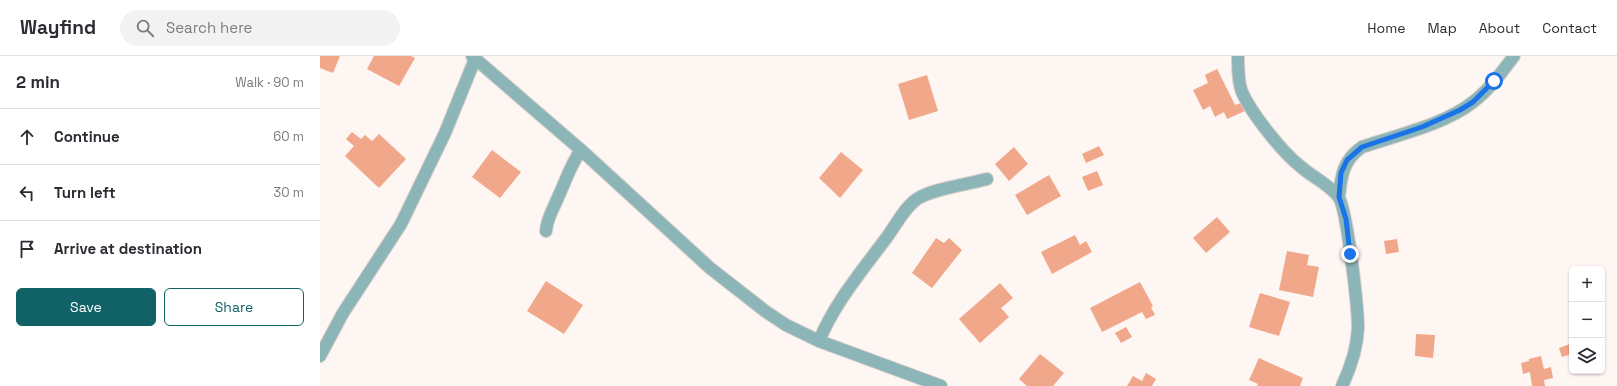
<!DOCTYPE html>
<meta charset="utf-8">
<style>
:root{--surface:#fff;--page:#f2f2f3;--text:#2b2b33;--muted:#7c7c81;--line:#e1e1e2;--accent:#116267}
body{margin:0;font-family:"Space Grotesk",sans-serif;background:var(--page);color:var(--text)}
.controls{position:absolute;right:12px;bottom:12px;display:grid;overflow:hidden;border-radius:6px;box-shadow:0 1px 3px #0004}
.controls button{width:36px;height:36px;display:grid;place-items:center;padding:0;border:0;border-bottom:1px solid var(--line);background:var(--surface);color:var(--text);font:20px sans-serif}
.stop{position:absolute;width:12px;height:12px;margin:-9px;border:3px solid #1a73e8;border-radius:50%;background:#fff}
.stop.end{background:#1a73e8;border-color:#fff;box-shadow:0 1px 4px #0008}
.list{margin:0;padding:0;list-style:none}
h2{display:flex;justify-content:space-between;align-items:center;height:52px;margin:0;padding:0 16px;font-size:17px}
h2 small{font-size:13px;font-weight:400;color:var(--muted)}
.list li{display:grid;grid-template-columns:26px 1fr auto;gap:12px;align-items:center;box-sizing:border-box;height:56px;padding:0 16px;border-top:1px solid var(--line)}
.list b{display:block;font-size:15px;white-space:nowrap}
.list em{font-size:13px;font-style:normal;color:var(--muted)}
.actions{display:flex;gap:8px;padding:12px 16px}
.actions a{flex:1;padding:9px 0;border:1px solid var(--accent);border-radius:6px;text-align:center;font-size:14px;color:var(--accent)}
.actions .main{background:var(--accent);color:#fff}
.icon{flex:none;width:22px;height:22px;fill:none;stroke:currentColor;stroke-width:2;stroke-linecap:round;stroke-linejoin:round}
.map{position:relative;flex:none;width:1297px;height:330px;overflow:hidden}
header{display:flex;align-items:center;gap:24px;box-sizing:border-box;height:56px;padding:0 20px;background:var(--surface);border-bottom:1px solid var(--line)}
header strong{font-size:19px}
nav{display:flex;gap:22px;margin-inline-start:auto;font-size:14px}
.search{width:280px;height:36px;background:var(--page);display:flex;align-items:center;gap:10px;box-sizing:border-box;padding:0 14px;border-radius:22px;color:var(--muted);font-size:15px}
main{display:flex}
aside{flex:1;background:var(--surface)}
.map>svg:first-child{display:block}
.building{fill:#f1a789}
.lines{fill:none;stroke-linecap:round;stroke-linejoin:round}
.minor-casing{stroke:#d9d0cd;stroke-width:14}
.minor{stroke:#8cb5b7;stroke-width:12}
.route{stroke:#1a73e8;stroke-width:5}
</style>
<header>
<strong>Wayfind</strong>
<div class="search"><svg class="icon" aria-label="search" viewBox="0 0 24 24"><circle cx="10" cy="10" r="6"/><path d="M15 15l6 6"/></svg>Search here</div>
<nav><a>Home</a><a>Map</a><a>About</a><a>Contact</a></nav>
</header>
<main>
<aside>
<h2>2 min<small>Walk · 90 m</small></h2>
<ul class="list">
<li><svg class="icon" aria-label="ahead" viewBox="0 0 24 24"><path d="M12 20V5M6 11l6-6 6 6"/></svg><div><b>Continue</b></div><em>60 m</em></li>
<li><svg class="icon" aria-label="left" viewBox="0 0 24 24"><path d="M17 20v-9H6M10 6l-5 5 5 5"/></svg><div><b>Turn left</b></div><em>30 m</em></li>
<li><svg class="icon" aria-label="arrive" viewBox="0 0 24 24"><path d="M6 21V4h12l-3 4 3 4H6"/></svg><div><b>Arrive at destination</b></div></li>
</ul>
<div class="actions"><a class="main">Save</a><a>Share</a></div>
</aside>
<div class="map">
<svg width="1297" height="330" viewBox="0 0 1297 330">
<rect width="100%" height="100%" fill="#fef6f3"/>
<g class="building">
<path d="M 0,0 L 20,0 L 13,17 L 0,12 Z"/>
<path d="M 54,0 L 91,0 L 95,2 L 79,30 L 47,13 Z"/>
<path d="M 897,13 L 915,49 L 921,47 L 925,55 L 907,63 L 904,56 L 895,61 L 890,50 L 883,54 L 873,34 L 888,27 L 885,19 Z"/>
<path d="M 607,19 L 618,55 L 589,64 L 578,28 Z"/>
<path d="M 32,76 L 41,83 L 45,79 L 52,85 L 59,78 L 86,103 L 59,132 L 25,100 L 34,90 L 26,83 Z"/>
<path d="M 779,90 L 784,99 L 766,107 L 762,98 Z"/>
<path d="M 694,91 L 708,108 L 689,125 L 675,108 Z"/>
<path d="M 172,94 L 201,116 L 180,142 L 152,121 Z"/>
<path d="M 521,96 L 543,114 L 520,142 L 499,122 Z"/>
<path d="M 777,115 L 783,129 L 768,135 L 762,121 Z"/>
<path d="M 729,119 L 741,140 L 707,159 L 695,139 Z"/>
<path d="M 897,161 L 910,176 L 886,197 L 873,182 Z"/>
<path d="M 755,179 L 760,189 L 766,185 L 772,196 L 732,218 L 721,196 Z"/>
<path d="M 616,182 L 624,187 L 629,182 L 642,194 L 612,232 L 592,217 Z"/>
<path d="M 1077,183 L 1079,196 L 1066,198 L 1064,185 Z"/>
<path d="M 967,195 L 989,199 L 987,209 L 999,211 L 993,241 L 959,234 Z"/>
<path d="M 226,225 L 263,249 L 244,278 L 207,255 Z"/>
<path d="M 820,226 L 833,250 L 831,251 L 835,259 L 826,263 L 822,256 L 782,276 L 770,252 Z"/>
<path d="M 680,227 L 693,242 L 681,252 L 689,261 L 660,287 L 639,263 Z"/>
<path d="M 940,237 L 970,246 L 959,280 L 929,271 Z"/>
<path d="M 806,271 L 812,281 L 801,287 L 795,277 Z"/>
<path d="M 1096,278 L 1115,279 L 1113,302 L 1095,300 Z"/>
<path d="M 1250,288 L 1252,298 L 1242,301 L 1239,292 Z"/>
<path d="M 720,298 L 744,317 L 733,330 L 707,330 L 699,323 Z"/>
<path d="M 1221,300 L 1224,313 L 1231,311 L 1233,322 L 1224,324 L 1225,330 L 1212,330 L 1210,316 L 1203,318 L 1201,307 L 1209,305 L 1209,303 Z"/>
<path d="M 939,302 L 983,322 L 980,330 L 937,330 L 938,328 L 929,324 Z"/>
<path d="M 826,317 L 836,323 L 832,330 L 807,330 L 813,320 L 822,325 Z"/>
</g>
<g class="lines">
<defs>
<g id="minor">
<path d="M 152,0 L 261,94 L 390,212 L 445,255 L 466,269 L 499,285 L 621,330"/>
<path d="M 918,0 C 918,10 918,27 922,36 C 931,57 962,96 980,110 C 992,121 1007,127 1018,140 C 1027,151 1038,253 1038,272 C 1037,293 1031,311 1022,330"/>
<path d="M 1019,141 C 1021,120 1023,104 1042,91 C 1077,79 1124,69 1153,46 C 1169,34 1182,16 1194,0"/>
<path d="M 226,175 C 227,161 234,152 239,139 C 247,122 250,110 261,94"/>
<path d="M 499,285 C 515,246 542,215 567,181 C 576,169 584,152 597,143 C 611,133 649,128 667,123"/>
<path d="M 0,300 L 23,257 L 81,168 L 125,77 L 155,3"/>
</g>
</defs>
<use href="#minor" class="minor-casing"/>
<use href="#minor" class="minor"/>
</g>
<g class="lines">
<path class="route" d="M 1030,198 L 1026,163 L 1019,141 L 1021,117 L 1027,104 L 1042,91 L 1102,71 L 1140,54 L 1153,46 L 1174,25"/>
</g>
</svg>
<div class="controls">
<button>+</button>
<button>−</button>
<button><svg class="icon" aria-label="layers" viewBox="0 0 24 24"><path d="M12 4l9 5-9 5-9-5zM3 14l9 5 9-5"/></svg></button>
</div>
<div class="stop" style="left:1174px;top:25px"></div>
<div class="stop end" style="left:1030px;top:198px"></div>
</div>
</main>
